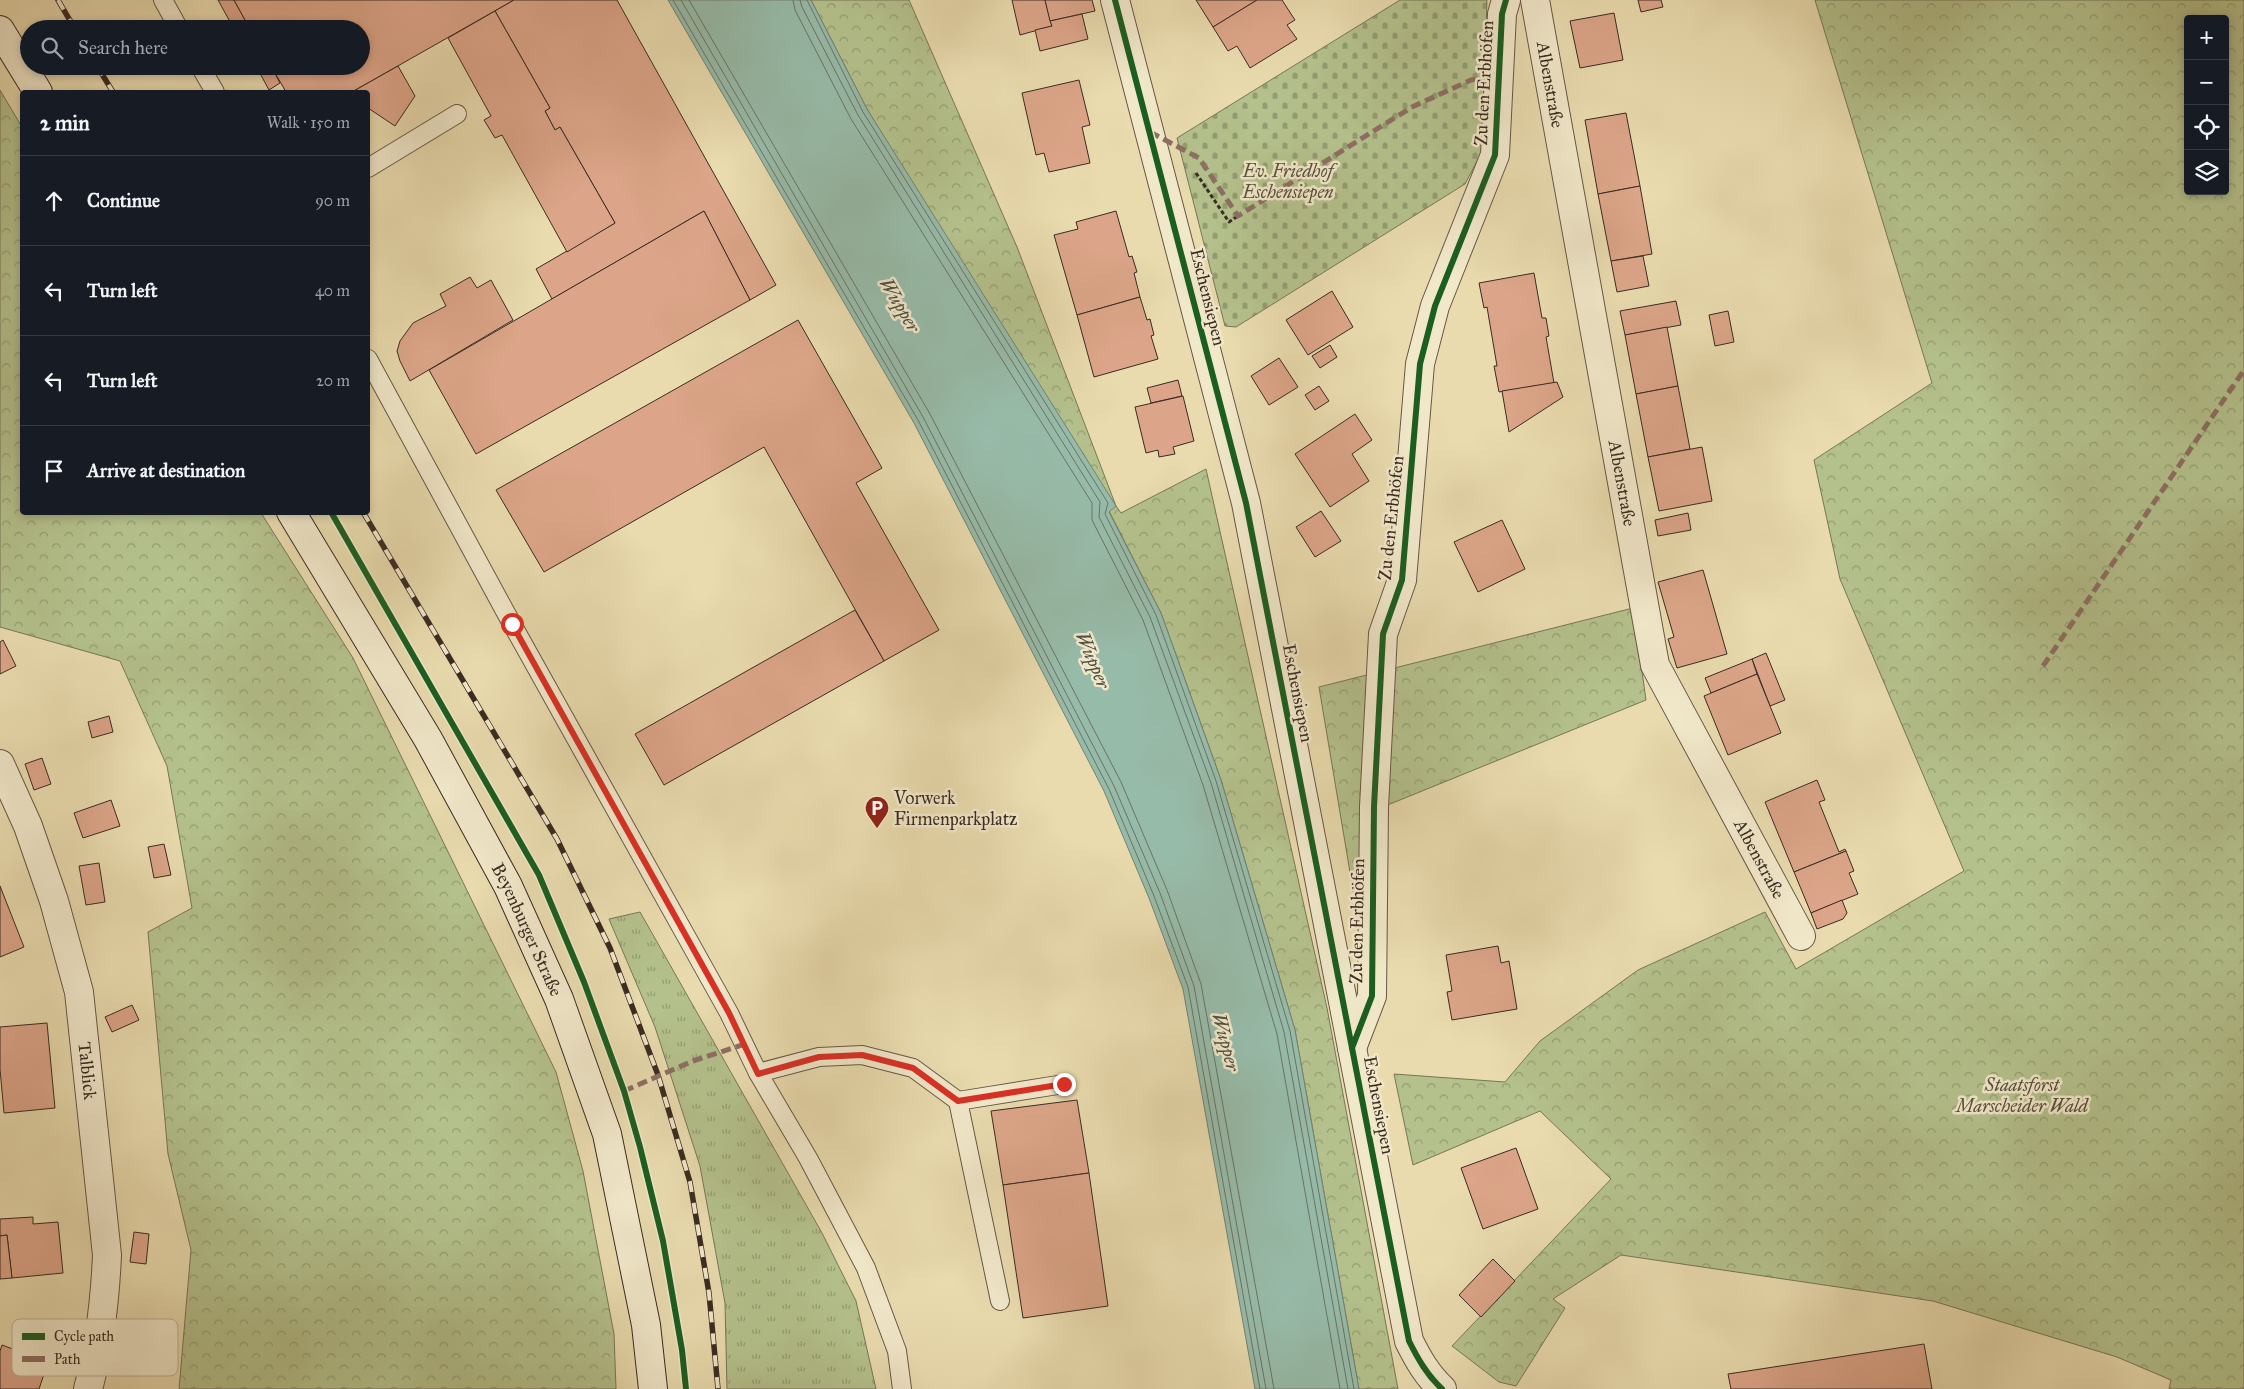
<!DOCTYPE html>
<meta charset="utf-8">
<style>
:root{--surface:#171b24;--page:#20242c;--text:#f1f3f6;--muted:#9ea1a6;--line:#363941}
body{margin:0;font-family:"IM FELL Great Primer",serif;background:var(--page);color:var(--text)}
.controls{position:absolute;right:15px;top:15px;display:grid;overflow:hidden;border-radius:5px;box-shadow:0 2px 8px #0003}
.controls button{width:45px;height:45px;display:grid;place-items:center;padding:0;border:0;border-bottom:1px solid var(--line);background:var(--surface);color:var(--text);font:25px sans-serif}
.stop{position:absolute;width:15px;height:15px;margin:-11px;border:4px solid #d93025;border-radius:50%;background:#fff}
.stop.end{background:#d93025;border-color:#fff;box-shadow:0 1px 5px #0008}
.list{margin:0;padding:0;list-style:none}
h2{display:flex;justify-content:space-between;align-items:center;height:65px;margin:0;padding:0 20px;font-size:21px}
h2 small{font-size:16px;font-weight:400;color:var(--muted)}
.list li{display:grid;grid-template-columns:32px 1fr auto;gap:15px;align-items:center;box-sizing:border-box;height:90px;padding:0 20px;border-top:1px solid var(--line)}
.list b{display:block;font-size:19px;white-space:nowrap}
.list em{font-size:16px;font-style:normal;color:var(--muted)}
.icon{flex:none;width:28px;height:28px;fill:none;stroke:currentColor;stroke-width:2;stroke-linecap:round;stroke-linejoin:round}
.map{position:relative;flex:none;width:2244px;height:1389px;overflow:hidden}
.search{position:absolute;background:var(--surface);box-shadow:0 2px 8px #0003;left:20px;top:20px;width:350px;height:55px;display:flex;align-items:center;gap:12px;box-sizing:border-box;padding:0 18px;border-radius:28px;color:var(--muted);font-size:19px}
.panel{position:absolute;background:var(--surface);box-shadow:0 2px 8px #0003;left:20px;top:90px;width:350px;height:425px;border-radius:5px}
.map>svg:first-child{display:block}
.grass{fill:url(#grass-tufts);stroke:#777657}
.forest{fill:url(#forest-crowns);stroke:#777657;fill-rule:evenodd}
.cemetery{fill:url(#cemetery-stones);stroke:#777657}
.water{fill:#97bba9;stroke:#728173}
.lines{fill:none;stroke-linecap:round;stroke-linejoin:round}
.shore{stroke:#687366;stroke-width:1}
.building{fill:#dca589;stroke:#3a2b22}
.lane-casing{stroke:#665745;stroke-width:20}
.street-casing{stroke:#665745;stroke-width:30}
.secondary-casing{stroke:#3a2b22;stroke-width:30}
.path{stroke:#3a2b22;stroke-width:3;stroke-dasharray:4 2.5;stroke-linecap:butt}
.lane{stroke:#f1e8ca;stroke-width:18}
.street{stroke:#f1e8ca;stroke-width:28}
.secondary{stroke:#f1e8ca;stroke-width:28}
.rail-casing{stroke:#3a2b22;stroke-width:5.5}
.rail{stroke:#f1e8ca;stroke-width:4;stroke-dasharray:11;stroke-linecap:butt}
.quiet{stroke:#8d6e63;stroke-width:5;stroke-dasharray:10 5;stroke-linecap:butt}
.cycleway-casing{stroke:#f1e8ca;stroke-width:9}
.cycleway{stroke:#1b5e20;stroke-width:6}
.route{stroke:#d93025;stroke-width:6}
.labels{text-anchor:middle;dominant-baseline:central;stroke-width:5;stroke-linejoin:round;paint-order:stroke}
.street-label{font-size:18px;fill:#3a2b22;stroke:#f1e8ca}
.park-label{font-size:18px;font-style:italic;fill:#58503c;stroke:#f1e8ca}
.poi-label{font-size:18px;fill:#3a2b22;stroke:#f1e8ca;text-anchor:start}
.water-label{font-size:19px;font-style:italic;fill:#514f44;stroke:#f1e8ca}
.key{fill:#f1e8ca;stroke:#baaf98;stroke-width:1}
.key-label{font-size:14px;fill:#3a2b22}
</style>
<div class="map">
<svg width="2244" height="1389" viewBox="0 0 2244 1389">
<defs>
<pattern id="grass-tufts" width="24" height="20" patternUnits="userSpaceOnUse" patternTransform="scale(1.25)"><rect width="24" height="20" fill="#b4c18c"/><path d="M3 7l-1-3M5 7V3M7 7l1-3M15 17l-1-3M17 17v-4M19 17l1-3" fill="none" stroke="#939d72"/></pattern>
<pattern id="forest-crowns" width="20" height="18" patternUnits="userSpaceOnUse" patternTransform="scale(1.25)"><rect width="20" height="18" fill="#b4c18c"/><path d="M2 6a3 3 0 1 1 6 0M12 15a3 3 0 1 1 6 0" fill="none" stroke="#939d72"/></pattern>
<pattern id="cemetery-stones" width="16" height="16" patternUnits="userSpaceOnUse" patternTransform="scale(1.25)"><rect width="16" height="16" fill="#b4c18c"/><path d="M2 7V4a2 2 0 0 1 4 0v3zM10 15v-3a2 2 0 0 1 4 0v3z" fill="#939d72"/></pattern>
</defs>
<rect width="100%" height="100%" fill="#e9dbae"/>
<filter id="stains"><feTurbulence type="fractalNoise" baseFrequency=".004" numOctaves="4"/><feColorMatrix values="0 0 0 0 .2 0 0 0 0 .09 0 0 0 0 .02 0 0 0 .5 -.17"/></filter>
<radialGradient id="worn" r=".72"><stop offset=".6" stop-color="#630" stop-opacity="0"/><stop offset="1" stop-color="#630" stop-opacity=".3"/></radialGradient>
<path class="grass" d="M 640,912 L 822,1233 L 856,1301 L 876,1389 L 727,1389 L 725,1303 L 700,1166 L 655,1027 L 609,919 Z"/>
<g class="forest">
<path d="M 811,0 L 909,0 L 1017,247 L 1116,506 L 1121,513 L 1206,469 L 1327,1008 L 1398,1389 L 1359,1389 L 1295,1030 L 1221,780 L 1161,613 L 1109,511 L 867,109 Z"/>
<path d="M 1815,0 L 2244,0 L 2244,1389 L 2169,1389 L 2171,1380 L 2117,1357 L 1933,1301 L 1621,1255 L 1553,1299 L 1565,1308 L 1516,1386 L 1499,1382 L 1452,1346 L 1611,1179 L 1540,1111 L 1413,1165 L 1394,1074 L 1505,1082 L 1540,1041 L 1638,970 L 1765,912 L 1796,969 L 1964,871 L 1840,579 L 1814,460 L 1932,383 ZM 2188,19 L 2225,19 L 2225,191 L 2188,191 Z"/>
<path d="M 0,90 L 22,127 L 22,512 L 261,513 L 353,658 L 556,1072 L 583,1171 L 614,1334 L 616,1389 L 179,1389 L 191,1250 L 168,1154 L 148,932 L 192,908 L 167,766 L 120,661 L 0,627 Z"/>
<path d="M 1633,608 L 1646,700 L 1363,815 L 1364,956 L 1319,687 Z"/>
</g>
<path class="cemetery" d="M 1400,0 L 1487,0 L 1482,152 L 1465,184 L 1236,327 L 1225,326 L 1177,138 Z"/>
<path class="water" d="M 668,0 L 811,0 L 867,109 L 1116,506 L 1109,512 L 1161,613 L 1221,780 L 1295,1030 L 1359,1389 L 1255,1389 L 1183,989 L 1149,898 L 1104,791 L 914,423 Z"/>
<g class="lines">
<g class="shore">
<path d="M 673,0 L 918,420 L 1109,789 L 1154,896 L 1188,987 L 1260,1389"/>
<path d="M 681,0 L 923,417 L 1114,786 L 1160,893 L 1194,986 L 1266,1389"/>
<path d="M 689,0 L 930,414 L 1121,782 L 1167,890 L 1201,984 L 1274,1389"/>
<path d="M 793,0 L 795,10 L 851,119 L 1092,503 L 1092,520 L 1143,620 L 1203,785 L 1277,1034 L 1340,1389"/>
<path d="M 800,0 L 802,7 L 858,115 L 1100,502 L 1099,517 L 1150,617 L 1211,783 L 1284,1032 L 1348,1389"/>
<path d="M 807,0 L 863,112 L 1108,503 L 1105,514 L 1156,615 L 1216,781 L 1290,1031 L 1354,1389"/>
</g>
</g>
<g class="building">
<path d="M 218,0 L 234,0 L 250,29 L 234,29 Z"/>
<path d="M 234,0 L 514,0 L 352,92 L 286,92 L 271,66 L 361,66 L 361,29 L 250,29 Z"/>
<path d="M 514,0 L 617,0 L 776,285 L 750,300 L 704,211 L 552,299 L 536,269 L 615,223 L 560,127 L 555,130 L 545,111 L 550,108 L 495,11 Z"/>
<path d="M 1012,0 L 1045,0 L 1052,26 L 1020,35 Z"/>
<path d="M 1045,0 L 1092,0 L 1095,11 L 1050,21 Z"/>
<path d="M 1196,0 L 1257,0 L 1213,27 Z"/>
<path d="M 1257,0 L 1282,0 L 1295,20 L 1287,25 L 1297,39 L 1250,68 L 1237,46 L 1228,51 L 1213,27 Z"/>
<path d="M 1638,0 L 1661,0 L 1663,7 L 1641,12 Z"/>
<path d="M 495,11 L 550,108 L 545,111 L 555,130 L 560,127 L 615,223 L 567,252 L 502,135 L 495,138 L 484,120 L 491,116 L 448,38 Z"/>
<path d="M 1614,13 L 1623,60 L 1580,68 L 1570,21 Z"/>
<path d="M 1082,14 L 1088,39 L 1040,51 L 1035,30 L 1052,26 L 1050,21 Z"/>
<path d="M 256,66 L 271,66 L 280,83 L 269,90 Z"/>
<path d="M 398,66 L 415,96 L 395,126 L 368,108 L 368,92 L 352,92 Z"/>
<path d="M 1079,80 L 1090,125 L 1082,127 L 1090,163 L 1049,172 L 1044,153 L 1036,155 L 1022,93 Z"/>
<path d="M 1626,113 L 1640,186 L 1598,194 L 1585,120 Z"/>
<path d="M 1640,186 L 1652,254 L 1611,261 L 1598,194 Z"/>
<path d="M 704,211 L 750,300 L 476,454 L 429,370 Z"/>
<path d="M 1116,211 L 1129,257 L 1132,256 L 1137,272 L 1134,273 L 1140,297 L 1077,315 L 1054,235 L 1078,229 L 1076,222 Z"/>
<path d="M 1643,256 L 1649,286 L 1617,292 L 1611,261 Z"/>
<path d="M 1534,273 L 1542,318 L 1546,318 L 1549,336 L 1546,337 L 1554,383 L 1499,392 L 1494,366 L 1497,366 L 1487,307 L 1484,308 L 1479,283 Z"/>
<path d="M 470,277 L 477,288 L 491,280 L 513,320 L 410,381 L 400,361 L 397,351 L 400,341 L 413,323 L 446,306 L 440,294 Z"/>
<path d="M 1332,291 L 1353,327 L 1308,355 L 1286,320 Z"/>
<path d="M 1140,297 L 1147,320 L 1150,319 L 1154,335 L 1151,336 L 1158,359 L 1094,377 L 1077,315 Z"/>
<path d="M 1676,301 L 1681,325 L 1625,335 L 1620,311 Z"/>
<path d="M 1728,311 L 1734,342 L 1715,346 L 1709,315 Z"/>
<path d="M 798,320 L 882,468 L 856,483 L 939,630 L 884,661 L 764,447 L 544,572 L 496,490 Z"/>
<path d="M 1667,327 L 1678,386 L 1636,394 L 1625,335 Z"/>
<path d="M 1330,345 L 1337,357 L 1320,368 L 1312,356 Z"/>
<path d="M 1279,358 L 1298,387 L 1269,405 L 1251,376 Z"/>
<path d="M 1178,380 L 1182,396 L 1151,403 L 1147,388 Z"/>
<path d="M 1557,382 L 1563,397 L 1509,432 L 1502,391 Z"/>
<path d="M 1319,386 L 1329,401 L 1315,410 L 1305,395 Z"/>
<path d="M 1678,386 L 1690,449 L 1648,457 L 1636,394 Z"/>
<path d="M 1183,396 L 1194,441 L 1173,447 L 1175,454 L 1159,457 L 1158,450 L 1146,453 L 1135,407 Z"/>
<path d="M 1355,414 L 1372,440 L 1352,454 L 1369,481 L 1330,507 L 1295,454 Z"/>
<path d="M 1702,447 L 1712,501 L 1659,511 L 1648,457 Z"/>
<path d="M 1321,511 L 1341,541 L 1315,557 L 1296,527 Z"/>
<path d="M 1688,513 L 1691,530 L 1658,536 L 1655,520 Z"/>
<path d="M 1502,520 L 1525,569 L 1478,592 L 1454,542 Z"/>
<path d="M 1703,570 L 1727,654 L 1677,668 L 1668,639 L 1674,637 L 1658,582 Z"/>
<path d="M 855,610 L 884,661 L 664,785 L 635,734 Z"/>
<path d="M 3,640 L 16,666 L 0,674 L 0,642 Z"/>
<path d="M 1766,653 L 1785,700 L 1770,706 L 1752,659 Z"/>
<path d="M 1752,659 L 1757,674 L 1711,693 L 1705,678 Z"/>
<path d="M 1757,674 L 1781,733 L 1728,755 L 1704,696 Z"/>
<path d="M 109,716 L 113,732 L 92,738 L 88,722 Z"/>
<path d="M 42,758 L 51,784 L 34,790 L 25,764 Z"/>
<path d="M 1817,780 L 1825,800 L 1819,802 L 1839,852 L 1845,849 L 1846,851 L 1794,872 L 1765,802 Z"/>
<path d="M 111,800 L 120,826 L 83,838 L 74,813 Z"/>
<path d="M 164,844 L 171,875 L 154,878 L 148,847 Z"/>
<path d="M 1846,851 L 1854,871 L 1849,873 L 1858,894 L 1811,913 L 1794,872 Z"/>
<path d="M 99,863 L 105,902 L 86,905 L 79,866 Z"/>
<path d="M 0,886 L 24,947 L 0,957 Z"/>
<path d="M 1842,900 L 1847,913 L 1843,919 L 1817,929 L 1811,913 Z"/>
<path d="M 1498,946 L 1501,963 L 1509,961 L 1517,1009 L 1452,1020 L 1447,992 L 1452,991 L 1446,955 Z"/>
<path d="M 132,1005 L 139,1020 L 112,1032 L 105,1017 Z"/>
<path d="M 47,1023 L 55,1108 L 4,1113 L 0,1069 L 0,1027 Z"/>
<path d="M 1077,1100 L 1089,1173 L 1003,1185 L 991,1111 Z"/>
<path d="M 1516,1148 L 1538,1209 L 1483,1229 L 1461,1168 Z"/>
<path d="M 1089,1173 L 1108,1306 L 1023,1318 L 1003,1185 Z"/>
<path d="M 33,1217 L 33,1224 L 58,1222 L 63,1273 L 12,1278 L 7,1235 L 0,1236 L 0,1219 Z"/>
<path d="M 134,1232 L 149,1234 L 146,1264 L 130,1262 Z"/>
<path d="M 7,1235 L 12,1278 L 0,1279 L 0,1236 Z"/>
<path d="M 1493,1259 L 1515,1281 L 1481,1317 L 1459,1295 Z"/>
<path d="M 1924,1344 L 1932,1389 L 1731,1389 L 1728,1374 Z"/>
<path d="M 2,1345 L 48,1362 L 39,1389 L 0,1389 L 0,1351 Z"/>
</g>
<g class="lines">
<defs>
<g id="lane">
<path d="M 163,0 L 179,29"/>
<path d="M 200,66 L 215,92"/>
<path d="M 368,168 L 457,114"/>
<path d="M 368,359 L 512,624 L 729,1013 L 758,1073 L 808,1158 L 866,1268 L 897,1351 L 902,1389"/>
<path d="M 758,1073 L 819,1057 L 862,1055 L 913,1068 L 958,1101"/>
<path d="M 1000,1301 L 958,1101 L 1064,1084"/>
</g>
<g id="street">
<path d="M 1115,0 L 1246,503 L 1409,1341 C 1418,1359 1427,1375 1442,1389"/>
<path id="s1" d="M 1535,0 L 1655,665 L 1801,936"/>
<path id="s2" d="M 0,764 L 28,826 L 54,901 L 79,992 L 107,1255 C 105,1300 100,1345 88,1389"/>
<path d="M 1352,1048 L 1372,996 L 1374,807 L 1383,634 L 1402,580 L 1420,364 L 1435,306 L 1495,155 L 1502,14 L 1506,0"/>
</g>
<g id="secondary">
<path d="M 0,30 L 38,92"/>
<path id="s3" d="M 291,512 L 428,739 L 508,886 L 559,999 L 607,1134 L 646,1325 L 653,1389"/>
</g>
</defs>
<use href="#lane" class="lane-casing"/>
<use href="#street" class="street-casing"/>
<use href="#secondary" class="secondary-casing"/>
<path class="path" d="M 1196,173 L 1229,222 L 1238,216"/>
<use href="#lane" class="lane"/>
<use href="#street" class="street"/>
<use href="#secondary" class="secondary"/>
<defs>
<g id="rail">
<path d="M 58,0 L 75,29"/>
<path d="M 97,66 L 113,92"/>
<path d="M 363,512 L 557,839 L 610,948 L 658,1075 L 690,1182 L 709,1293 L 718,1389"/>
</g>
</defs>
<use href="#rail" class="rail-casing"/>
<use href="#rail" class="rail"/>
<g class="quiet">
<path d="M 1150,132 L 1199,158 L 1238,216 L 1412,107 L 1471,80 L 1500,74"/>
<path d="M 2043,666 L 2244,370"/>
<path d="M 624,1091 L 693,1061 L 745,1044"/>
</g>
<defs>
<g id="cycleway">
<path d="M 1115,0 L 1246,503 L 1409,1341 C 1418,1359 1427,1375 1442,1389"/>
<path d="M 331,512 L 539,875 L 584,982 L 624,1091 L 640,1147 L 663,1241 L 682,1350 L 686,1389"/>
<path d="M 1352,1048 L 1372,996 L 1374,807 L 1383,634 L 1402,580 L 1420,364 L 1435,306 L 1495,155 L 1502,14 L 1506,0"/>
</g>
</defs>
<use href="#cycleway" class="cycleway-casing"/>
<use href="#cycleway" class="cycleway"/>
</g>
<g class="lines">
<path class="route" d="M 512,624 L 729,1013 L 758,1074 L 819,1057 L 862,1055 L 913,1068 L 958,1101 L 1064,1084"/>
</g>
<defs>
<symbol id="parking-pin" viewBox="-11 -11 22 30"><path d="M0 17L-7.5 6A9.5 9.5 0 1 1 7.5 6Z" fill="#8f2418" stroke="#f1e8ca"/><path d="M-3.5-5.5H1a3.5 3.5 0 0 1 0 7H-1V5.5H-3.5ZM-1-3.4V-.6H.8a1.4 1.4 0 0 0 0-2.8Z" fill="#fff"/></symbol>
</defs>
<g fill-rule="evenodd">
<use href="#parking-pin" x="863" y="794" width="28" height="38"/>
</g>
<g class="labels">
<g class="street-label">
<text transform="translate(1484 83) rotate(-87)">Zu den Erbhöfen</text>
<text stroke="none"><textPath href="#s1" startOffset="86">Albenstraße</textPath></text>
<text transform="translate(1208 297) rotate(76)">Eschensiepen</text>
<text stroke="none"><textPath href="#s1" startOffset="491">Albenstraße</textPath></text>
<text transform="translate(1391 518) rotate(-84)">Zu den Erbhöfen</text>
<text transform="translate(1298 693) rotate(79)">Eschensiepen</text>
<text stroke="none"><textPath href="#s1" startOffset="896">Albenstraße</textPath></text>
<text transform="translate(1357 921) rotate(-89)">Zu den Erbhöfen</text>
<text stroke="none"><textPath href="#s3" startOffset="480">Beyenburger Straße</textPath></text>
<text stroke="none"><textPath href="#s2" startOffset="321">Talblick</textPath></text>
<text transform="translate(1379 1105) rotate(79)">Eschensiepen</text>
</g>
<g class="park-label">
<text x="1288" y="171">Ev. Friedhof<tspan x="1288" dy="21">Eschensiepen</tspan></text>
<text x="2022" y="1085">Staatsforst<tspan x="2022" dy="21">Marscheider Wald</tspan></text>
</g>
<g class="poi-label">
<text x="894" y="798">Vorwerk<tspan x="894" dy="21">Firmenparkplatz</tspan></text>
</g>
<g class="water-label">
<text transform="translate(900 305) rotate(59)">Wupper</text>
<text transform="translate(1093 660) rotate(67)">Wupper</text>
<text transform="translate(1226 1042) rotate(75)">Wupper</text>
</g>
</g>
<rect x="12" y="1319" width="166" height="57" rx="8" class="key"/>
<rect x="22" y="1333" width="23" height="7" fill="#1b5e20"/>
<rect x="22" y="1356" width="23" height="6" fill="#8d6e63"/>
<g class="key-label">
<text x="54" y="1341">Cycle path</text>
<text x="54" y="1364">Path</text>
</g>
<rect width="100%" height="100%" filter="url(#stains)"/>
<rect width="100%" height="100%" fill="url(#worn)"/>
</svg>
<div class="controls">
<button>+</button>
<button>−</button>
<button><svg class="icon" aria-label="locate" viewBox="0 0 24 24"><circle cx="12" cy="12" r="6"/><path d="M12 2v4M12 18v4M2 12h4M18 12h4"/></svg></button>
<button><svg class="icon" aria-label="layers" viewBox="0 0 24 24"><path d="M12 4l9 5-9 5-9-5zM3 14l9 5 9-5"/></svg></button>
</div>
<div class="stop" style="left:512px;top:624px"></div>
<div class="stop end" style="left:1064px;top:1084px"></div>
<div class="search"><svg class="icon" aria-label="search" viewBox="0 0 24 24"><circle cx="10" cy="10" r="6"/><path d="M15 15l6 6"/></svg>Search here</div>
<section class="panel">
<h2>2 min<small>Walk · 150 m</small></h2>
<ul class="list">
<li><svg class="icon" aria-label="ahead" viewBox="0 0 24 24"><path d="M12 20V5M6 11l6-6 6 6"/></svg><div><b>Continue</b></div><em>90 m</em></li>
<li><svg class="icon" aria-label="left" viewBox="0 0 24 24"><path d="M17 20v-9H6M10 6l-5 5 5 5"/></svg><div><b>Turn left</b></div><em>40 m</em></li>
<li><svg class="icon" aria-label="left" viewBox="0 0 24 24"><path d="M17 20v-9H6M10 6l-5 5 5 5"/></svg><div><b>Turn left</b></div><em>20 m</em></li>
<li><svg class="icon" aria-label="arrive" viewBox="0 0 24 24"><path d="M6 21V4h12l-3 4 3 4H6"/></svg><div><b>Arrive at destination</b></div></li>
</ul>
</section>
</div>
